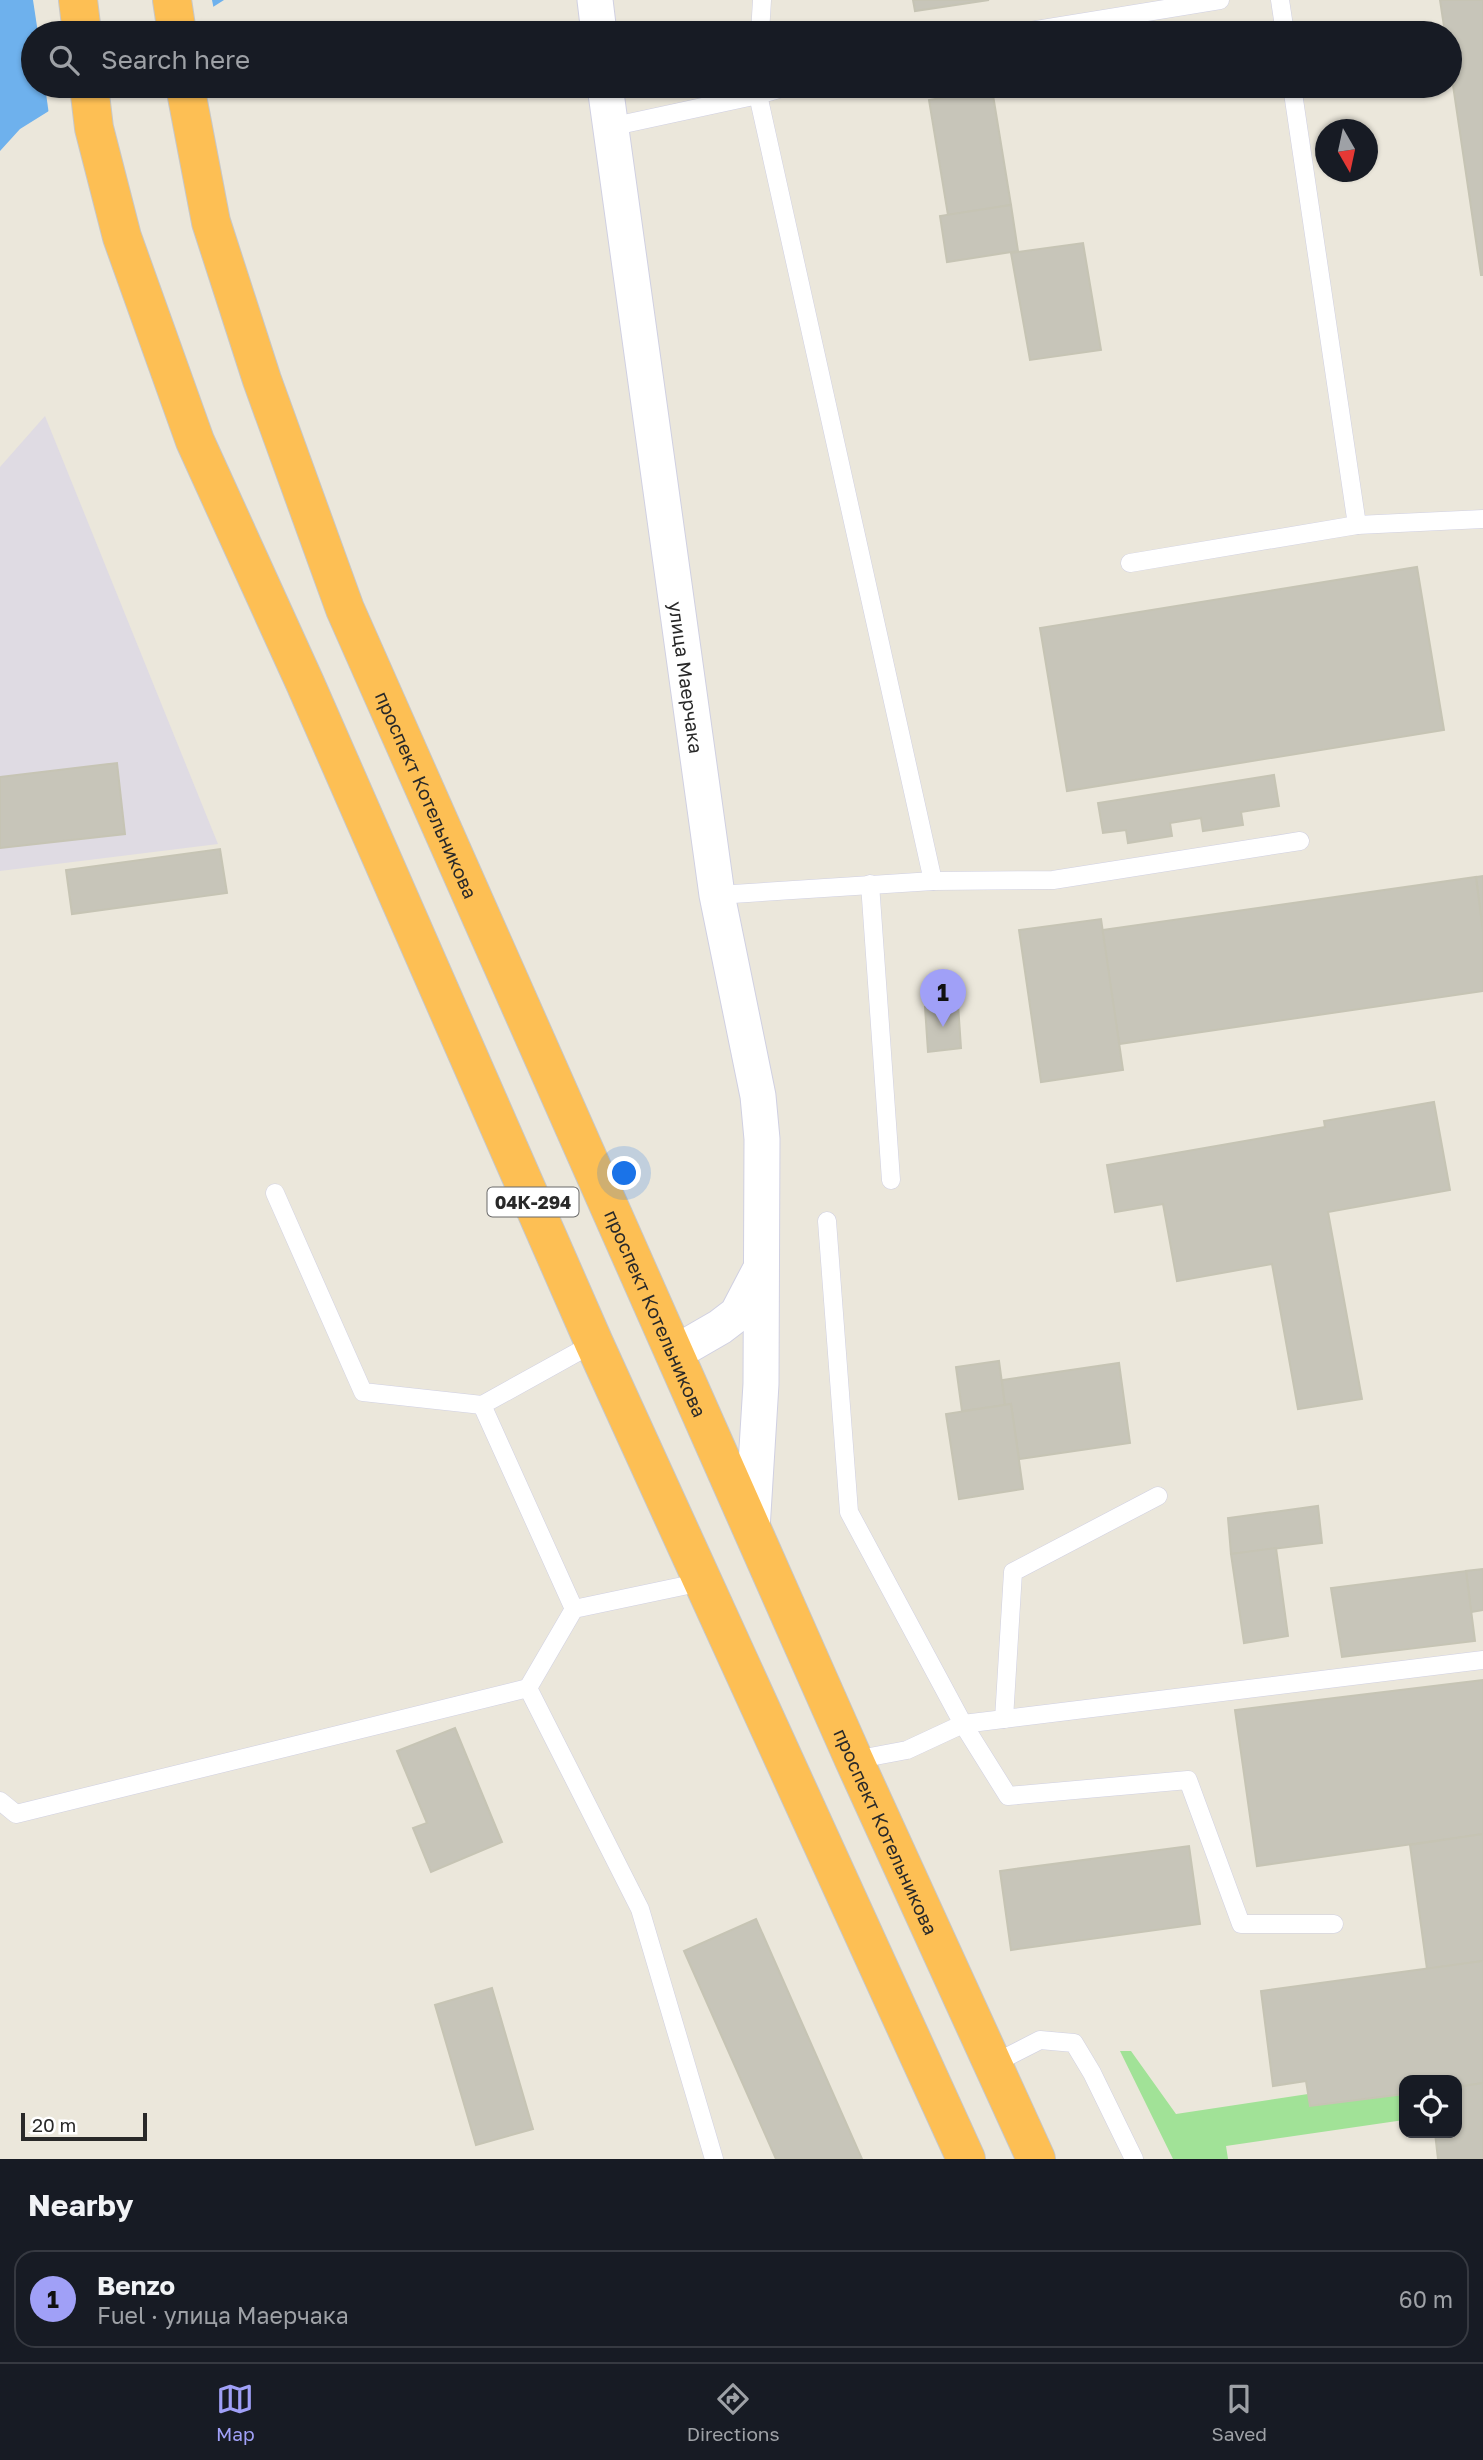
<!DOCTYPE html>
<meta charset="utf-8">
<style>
:root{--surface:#171b24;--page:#242831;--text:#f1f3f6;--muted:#9ea1a6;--line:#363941;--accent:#a0a0f7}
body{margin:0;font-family:"Golos Text",sans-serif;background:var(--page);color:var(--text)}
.controls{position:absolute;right:21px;bottom:21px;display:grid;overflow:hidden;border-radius:14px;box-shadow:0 2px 5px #0004}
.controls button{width:63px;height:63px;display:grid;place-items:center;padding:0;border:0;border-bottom:2px solid var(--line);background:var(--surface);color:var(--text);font:35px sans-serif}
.compass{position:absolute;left:1315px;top:119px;width:63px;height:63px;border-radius:50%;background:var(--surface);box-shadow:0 2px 5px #0004;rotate:171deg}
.scale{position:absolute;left:21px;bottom:18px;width:126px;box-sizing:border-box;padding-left:7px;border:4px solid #292929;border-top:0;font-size:19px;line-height:24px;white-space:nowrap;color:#292929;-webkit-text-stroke:5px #fff;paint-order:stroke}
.you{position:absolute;left:625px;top:1174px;width:24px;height:24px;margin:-18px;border:5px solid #fff;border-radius:50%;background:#1a73e8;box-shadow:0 0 0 10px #1a73e833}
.badge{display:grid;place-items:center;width:46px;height:46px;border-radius:50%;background:var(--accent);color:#111;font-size:23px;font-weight:700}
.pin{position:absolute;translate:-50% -58px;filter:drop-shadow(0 2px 4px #0008)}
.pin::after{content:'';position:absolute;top:37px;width:24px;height:21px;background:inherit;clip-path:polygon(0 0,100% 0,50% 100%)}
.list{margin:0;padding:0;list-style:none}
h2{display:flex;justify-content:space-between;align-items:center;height:91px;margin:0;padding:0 28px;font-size:30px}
h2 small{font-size:23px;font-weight:400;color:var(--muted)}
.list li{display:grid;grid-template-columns:46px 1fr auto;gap:21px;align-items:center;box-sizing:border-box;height:98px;margin:0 14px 14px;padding:0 14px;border:2px solid var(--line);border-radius:21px}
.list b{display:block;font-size:26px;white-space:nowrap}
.list p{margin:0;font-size:23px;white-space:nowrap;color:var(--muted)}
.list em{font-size:23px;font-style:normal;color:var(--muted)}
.icon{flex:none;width:38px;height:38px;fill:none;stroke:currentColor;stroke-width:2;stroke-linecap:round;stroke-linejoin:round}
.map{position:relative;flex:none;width:1483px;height:2159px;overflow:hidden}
.search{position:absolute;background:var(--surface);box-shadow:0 2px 5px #0004;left:21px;right:21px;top:21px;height:77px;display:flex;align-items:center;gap:18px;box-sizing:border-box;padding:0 24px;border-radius:38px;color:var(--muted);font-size:26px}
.sheet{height:203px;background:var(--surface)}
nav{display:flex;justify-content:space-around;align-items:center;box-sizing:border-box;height:98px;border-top:2px solid var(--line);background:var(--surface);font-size:19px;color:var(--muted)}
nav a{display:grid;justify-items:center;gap:4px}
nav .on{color:var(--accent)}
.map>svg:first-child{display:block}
.industrial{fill:#dfdbe3}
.green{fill:#a1e297}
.water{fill:#6eb1ed}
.pier{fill:#ebe7db}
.building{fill:#c7c5b9;stroke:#c6c4b4;stroke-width:2}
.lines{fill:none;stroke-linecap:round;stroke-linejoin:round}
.lane-casing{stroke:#d0d0e2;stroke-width:19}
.street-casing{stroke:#d0d0e2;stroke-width:37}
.highway-casing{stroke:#c7c7c7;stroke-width:40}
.lane{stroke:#fff;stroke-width:18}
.street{stroke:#fff;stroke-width:35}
.highway{stroke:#fdbf54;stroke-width:38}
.labels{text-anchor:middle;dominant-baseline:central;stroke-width:5;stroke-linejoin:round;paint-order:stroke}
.shield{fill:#fff;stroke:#696969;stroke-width:2}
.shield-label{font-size:18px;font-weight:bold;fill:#292929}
.street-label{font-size:19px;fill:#292929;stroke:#fff}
</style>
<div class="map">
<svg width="1483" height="2159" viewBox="0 0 1483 2159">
<rect width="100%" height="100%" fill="#ebe7db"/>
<path class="industrial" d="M 45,416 L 218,844 L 0,871 L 0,467 Z"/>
<path class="green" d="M 1120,2051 L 1131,2051 L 1176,2114 L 1308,2094 L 1310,2106 L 1404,2094 L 1404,2120 L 1226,2146 L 1228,2159 L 1173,2159 Z"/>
<path class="water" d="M 0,0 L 224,0 L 172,33 L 33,33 L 33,86 L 89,86 L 20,129 L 0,151 Z"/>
<g class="pier">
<path d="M 33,0 L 212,0 L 214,10 L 178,33 L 38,33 Z"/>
<path d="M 45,86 L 92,86 L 49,115 Z"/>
</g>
<g class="building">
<path d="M 913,0 L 989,0 L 915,11 Z"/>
<path d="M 1440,0 L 1483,0 L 1483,275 L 1481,275 L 1450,65 L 1450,33 L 1445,33 Z"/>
<path d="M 992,89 L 1011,205 L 948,215 L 929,100 Z"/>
<path d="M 1011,205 L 1018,251 L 947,262 L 940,216 Z"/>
<path d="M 1083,243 L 1101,350 L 1030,360 L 1011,253 Z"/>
<path d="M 1417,567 L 1444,730 L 1067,791 L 1040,628 Z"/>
<path d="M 117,763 L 125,834 L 0,848 L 0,777 Z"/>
<path d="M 1274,775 L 1279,806 L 1241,812 L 1243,825 L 1203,831 L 1201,818 L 1170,823 L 1172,836 L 1128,843 L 1126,830 L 1103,833 L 1098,803 Z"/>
<path d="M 220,849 L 227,893 L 72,914 L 66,870 Z"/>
<path d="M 1483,876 L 1483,932 L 1476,877 Z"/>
<path d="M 1476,877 L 1483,932 L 1483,991 L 1119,1044 L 1102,930 Z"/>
<path d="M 1101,919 L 1123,1070 L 1041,1082 L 1019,930 Z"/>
<path d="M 958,1004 L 961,1048 L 928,1052 L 925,1007 Z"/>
<path d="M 1434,1102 L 1450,1190 L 1328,1212 L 1362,1399 L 1298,1409 L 1272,1264 L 1177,1281 L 1163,1204 L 1115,1212 L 1107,1165 L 1325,1127 L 1324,1121 Z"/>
<path d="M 999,1361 L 1005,1405 L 962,1411 L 956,1367 Z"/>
<path d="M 1119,1363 L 1130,1443 L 1019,1459 L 1011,1404 L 1005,1405 L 1002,1380 Z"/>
<path d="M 1011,1404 L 1023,1489 L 959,1499 L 946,1414 Z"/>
<path d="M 1318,1506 L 1322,1543 L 1231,1554 L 1228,1518 Z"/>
<path d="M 1276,1548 L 1288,1636 L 1244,1643 L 1231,1554 Z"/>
<path d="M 1483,1569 L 1483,1610 L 1471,1612 L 1466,1571 Z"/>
<path d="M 1466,1571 L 1475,1641 L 1342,1657 L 1331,1588 Z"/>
<path d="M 1483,1680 L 1483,1834 L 1257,1866 L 1235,1710 Z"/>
<path d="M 455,1728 L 502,1842 L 431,1872 L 413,1828 L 427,1823 L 397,1751 Z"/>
<path d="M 1483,1834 L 1483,1961 L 1427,1969 L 1410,1845 Z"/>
<path d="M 1189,1846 L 1200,1924 L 1011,1950 L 1000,1871 Z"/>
<path d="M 756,1919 L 862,2159 L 776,2159 L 684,1951 Z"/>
<path d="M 1483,1961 L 1483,2083 L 1457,2087 L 1457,2080 L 1404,2080 L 1404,2094 L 1310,2106 L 1306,2081 L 1273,2086 L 1261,1991 Z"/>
<path d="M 492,1988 L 533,2129 L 476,2145 L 435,2005 Z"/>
<path d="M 1483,2083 L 1483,2159 L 1438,2159 L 1435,2133 L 1457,2133 L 1457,2087 Z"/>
</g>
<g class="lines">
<defs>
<g id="lane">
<path d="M 1280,0 L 1285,33"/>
<path d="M 760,33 L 762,0"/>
<path d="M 1018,33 L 1220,0"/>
<path d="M 758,86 L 758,95 L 933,881"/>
<path d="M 610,127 L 758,95 L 789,86"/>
<path d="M 1357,525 L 1483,519"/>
<path d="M 1130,563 L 1357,525 L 1292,86"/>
<path d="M 870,884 L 891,1180"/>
<path d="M 717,895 L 933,881 L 1053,880 L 1300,841"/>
<path d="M 275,1193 L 363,1392 L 482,1405"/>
<path d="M 827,1221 L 849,1512 L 963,1724 L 1008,1796 L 1188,1780 L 1241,1924 L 1334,1924"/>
<path d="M 594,1343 L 482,1405 L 574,1609 L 702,1582"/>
<path d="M 574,1609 L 528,1688 L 640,1909 L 714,2159"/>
<path d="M 1004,1719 L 1013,1572 L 1158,1496"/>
<path d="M 854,1760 L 907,1750 L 963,1724 L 1483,1660"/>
<path d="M 0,1801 L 16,1814 L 528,1688"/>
<path d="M 993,2064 L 1040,2040 L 1074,2043 L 1092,2073 L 1134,2159"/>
</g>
<g id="street">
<path d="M 595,0 L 599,33"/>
<path id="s1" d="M 605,86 L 717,895 L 758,1096 L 762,1139 L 761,1384 L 752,1529"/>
<path d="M 675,1353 L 720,1327 L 737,1314 L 759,1272"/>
</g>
<g id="highway">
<path d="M 78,0 L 82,33"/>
<path d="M 172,0 L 177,33"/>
<path d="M 89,86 L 94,128 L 122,237 L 195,441 L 305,683 L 594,1343 L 966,2159"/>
<path id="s2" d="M 185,86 L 211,222 L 262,380 L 345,609 L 854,1760 L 1036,2159"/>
</g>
</defs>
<use href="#lane" class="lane-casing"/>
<use href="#street" class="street-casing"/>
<use href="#highway" class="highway-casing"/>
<use href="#lane" class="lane"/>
<use href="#street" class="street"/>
<use href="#highway" class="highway"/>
</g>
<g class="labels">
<rect class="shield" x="487.5" y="1187.5" width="91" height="29" rx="5"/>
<g class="shield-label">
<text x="533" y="1202">04К-294</text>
</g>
<g class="street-label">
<text stroke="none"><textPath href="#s1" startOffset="597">улица Маерчака</textPath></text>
<text stroke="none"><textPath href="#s2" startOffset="751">проспект Котельникова</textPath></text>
<text stroke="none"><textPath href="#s2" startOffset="1318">проспект Котельникова</textPath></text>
<text stroke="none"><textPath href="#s2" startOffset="1885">проспект Котельникова</textPath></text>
</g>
</g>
</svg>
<div class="controls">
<button><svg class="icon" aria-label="locate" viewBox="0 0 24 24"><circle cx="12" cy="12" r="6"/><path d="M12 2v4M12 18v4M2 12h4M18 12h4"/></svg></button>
</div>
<svg class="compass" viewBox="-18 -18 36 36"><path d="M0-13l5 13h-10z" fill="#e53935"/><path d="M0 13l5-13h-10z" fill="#9ea1a6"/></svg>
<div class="scale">20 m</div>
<div class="you"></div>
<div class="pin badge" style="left:943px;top:1027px">1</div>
<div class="search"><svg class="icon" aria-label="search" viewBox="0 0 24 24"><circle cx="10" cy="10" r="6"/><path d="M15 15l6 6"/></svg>Search here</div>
</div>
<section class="sheet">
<h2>Nearby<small></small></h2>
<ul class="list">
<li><span class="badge">1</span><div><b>Benzo</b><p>Fuel · улица Маерчака</p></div><em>60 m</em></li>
</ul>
</section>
<nav>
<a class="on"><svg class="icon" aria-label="map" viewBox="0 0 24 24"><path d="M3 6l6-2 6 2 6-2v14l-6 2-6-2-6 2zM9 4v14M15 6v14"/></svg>Map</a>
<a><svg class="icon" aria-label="directions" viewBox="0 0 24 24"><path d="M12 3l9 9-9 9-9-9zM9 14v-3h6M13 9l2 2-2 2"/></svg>Directions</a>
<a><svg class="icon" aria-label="saved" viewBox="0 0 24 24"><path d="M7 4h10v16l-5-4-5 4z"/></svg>Saved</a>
</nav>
